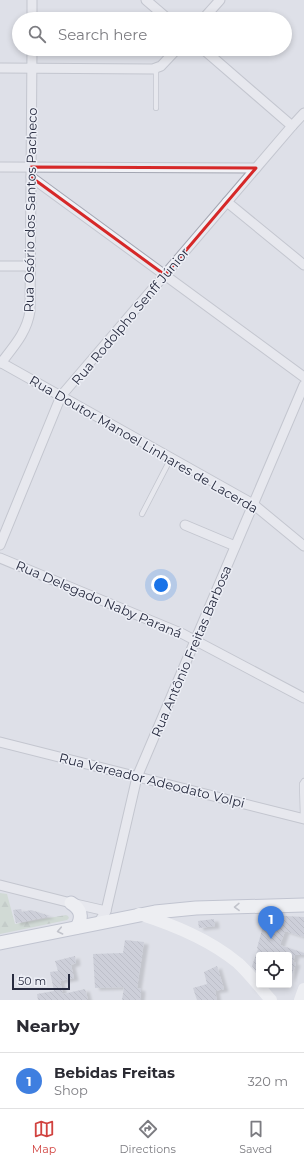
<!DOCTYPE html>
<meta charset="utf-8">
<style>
:root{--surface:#fff;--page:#f2f2f3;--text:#2b2b33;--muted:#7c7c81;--line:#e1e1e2;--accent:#d1423f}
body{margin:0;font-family:Montserrat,sans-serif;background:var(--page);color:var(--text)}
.controls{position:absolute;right:12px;bottom:12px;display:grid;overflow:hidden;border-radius:4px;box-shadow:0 2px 6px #0003}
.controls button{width:36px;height:36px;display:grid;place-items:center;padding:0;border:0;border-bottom:1px solid var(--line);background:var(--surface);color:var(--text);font:20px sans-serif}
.scale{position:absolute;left:12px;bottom:10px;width:58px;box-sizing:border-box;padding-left:4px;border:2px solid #272b3f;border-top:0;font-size:11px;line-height:14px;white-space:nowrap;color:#272b3f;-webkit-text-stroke:3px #edeff6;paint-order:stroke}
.you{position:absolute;left:161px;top:585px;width:14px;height:14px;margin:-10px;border:3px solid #fff;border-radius:50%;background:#1a73e8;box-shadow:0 0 0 6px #1a73e833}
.badge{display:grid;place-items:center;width:26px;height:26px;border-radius:50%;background:var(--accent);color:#fff;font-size:13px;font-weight:700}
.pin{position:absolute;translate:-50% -33px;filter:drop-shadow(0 1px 2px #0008)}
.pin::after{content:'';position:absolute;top:21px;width:14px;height:12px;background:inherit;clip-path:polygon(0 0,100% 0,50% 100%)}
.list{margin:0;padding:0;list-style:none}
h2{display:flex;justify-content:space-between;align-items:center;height:52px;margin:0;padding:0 16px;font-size:17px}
h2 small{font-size:13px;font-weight:400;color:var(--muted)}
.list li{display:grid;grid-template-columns:26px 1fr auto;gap:12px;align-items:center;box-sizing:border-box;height:56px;padding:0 16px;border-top:1px solid var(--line)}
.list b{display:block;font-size:15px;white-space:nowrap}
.list p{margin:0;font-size:13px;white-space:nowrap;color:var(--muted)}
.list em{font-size:13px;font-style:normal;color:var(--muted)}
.icon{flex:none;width:22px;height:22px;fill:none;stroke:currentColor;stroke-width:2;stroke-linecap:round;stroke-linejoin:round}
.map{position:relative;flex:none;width:304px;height:1000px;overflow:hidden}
.search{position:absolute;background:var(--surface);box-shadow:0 2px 6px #0003;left:12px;right:12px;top:12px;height:44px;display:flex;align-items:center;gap:10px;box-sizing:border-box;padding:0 14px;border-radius:22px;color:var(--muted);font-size:15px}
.sheet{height:108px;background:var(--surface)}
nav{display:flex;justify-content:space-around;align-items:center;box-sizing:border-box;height:56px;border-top:1px solid var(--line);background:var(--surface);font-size:11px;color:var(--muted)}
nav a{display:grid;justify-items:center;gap:2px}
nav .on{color:var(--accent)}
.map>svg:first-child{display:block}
.forest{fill:url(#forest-firs)}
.building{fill:url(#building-back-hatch);filter:url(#shadow)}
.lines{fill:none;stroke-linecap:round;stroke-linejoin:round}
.lane-casing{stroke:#a3a6b2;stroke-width:6}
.street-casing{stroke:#a3a6b2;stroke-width:11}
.primary-casing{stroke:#9da2b4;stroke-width:15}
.lane{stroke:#f1f2f6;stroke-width:4.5}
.street{stroke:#f1f2f6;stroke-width:9}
.secondary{stroke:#fff;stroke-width:12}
.primary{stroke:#fff;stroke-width:13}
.oneway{stroke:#9ea0a9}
.marked{fill:none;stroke:#d62828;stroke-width:3;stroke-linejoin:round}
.labels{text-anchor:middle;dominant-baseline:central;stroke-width:3;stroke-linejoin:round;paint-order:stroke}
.street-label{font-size:13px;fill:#272b3f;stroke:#edeff6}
</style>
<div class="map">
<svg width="304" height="1000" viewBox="0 0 304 1000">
<defs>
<pattern id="forest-firs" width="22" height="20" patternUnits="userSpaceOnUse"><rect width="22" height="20" fill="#c0d2bf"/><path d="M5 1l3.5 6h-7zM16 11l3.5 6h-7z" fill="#a5b4a5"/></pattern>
<pattern id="building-back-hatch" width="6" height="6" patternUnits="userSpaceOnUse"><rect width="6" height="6" fill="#b8bbc8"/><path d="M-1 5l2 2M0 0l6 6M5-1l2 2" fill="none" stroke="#9698a4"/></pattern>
<filter id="shadow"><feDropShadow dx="4.5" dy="2.5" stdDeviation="1" flood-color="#0004"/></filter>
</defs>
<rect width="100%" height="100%" fill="#dee0e8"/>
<path class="forest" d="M 0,893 L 7,894 L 15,924 L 66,915 L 68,916 L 69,918 L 67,920 L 0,934 Z"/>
<g class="building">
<path d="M 21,909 L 22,912 L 31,910 L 50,916 L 16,923 L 13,910 Z"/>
<path d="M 266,915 L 304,917 L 304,937 L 285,931 L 280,945 L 304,953 L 304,955 L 295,955 L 293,962 L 296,963 L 290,980 L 289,955 L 259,955 L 259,972 L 256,971 L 252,966 L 258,949 L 257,948 Z"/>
<path d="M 214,919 L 215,926 L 199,928 L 198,921 Z"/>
<path d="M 125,940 L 144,942 L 137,988 L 141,989 L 140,1000 L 122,1000 L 124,987 L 95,988 L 93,954 L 123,953 Z"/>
<path d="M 75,956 L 76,963 L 71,965 L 74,978 L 60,981 L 63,994 L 85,989 L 88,1000 L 38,1000 L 37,994 L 54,991 L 50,972 L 58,971 L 55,961 Z"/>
<path d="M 217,966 L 224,989 L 215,991 L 217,1000 L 197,1000 L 193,988 L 207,984 L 204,972 Z"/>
</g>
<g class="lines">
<defs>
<g id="lane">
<path d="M 156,108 L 156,69"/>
<path d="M 142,514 L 171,458"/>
<path d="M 303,818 L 302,784 L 304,781"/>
</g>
<g id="street">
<path d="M 146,0 L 168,19"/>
<path d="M 32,19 L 32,0"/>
<path d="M 203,19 L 220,0"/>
<path d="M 203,49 L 292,126"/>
<path d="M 0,68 L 153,69 L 161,66 L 177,49"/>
<path d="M 0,167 L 256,168"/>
<path d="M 31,177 L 304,377"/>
<path d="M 227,202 L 304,265"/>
<path d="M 0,266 L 30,266"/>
<path d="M 0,362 L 253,504 L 304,546"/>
<path d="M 1,363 C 14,346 27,332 30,311 L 32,49"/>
<path d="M 185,525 L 235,546"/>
<path d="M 0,545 L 61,396 L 292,126 L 304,113"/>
<path d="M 0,558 L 183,634 L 304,698"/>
<path d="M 0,742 L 304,819"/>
<path d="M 0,885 L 71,903 L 106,911"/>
<path d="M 98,923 L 106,911 L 137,777 L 304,385"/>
</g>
<g id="primary">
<path d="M 71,903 C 81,909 83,917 77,927"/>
<path d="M 0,943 L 155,912 L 196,908 L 304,905"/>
</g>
</defs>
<use href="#lane" class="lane-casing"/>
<use href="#street" class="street-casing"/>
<use href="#primary" class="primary-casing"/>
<use href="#lane" class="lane"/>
<use href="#street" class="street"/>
<g class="secondary">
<path d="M 139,914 C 174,925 209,939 238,963 C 250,974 260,988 271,1000"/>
<path d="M 300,1000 L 304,989"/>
</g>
<use href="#primary" class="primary"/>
</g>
<defs><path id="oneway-chevron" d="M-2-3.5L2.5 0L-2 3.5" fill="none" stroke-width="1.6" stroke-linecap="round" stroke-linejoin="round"/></defs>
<g class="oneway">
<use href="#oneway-chevron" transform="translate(237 907) rotate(179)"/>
<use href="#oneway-chevron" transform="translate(60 931) rotate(168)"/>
</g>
<path d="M0 0H304V1000H0ZM 31,167 L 256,168 L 165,275 L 31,177 Z" fill="#dee0e8" fill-opacity=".55" fill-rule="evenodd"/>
<path class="marked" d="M 31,167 L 256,168 L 165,275 L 31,177 Z"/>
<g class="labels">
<g class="street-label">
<text transform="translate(30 210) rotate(-89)">Rua Osório dos Santos Pacheco</text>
<text transform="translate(130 316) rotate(-50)">Rua Rodolpho Senff Júnior</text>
<text transform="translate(144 444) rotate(30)">Rua Doutor Manoel Linhares de Lacerda</text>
<text transform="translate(99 599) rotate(23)">Rua Delegado Naby Paraná</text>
<text transform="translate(191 651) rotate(-67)">Rua Antônio Freitas Barbosa</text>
<text transform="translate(152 780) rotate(14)">Rua Vereador Adeodato Volpi</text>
</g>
</g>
</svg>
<div class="controls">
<button><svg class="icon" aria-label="locate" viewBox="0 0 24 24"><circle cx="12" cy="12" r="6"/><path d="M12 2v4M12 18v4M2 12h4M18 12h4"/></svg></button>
</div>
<div class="scale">50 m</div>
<div class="you"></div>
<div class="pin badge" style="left:271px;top:939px;background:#3f7fe0">1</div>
<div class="search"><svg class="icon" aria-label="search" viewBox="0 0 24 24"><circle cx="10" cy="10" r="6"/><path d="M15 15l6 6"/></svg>Search here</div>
</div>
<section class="sheet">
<h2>Nearby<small></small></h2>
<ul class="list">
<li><span class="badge" style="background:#3f7fe0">1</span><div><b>Bebidas Freitas</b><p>Shop</p></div><em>320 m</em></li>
</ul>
</section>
<nav>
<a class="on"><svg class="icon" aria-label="map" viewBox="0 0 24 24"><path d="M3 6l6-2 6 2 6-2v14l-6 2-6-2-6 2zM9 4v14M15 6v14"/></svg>Map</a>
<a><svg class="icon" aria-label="directions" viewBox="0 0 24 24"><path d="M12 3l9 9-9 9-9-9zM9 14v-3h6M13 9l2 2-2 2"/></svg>Directions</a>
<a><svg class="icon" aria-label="saved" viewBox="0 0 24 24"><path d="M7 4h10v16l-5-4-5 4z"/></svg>Saved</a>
</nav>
